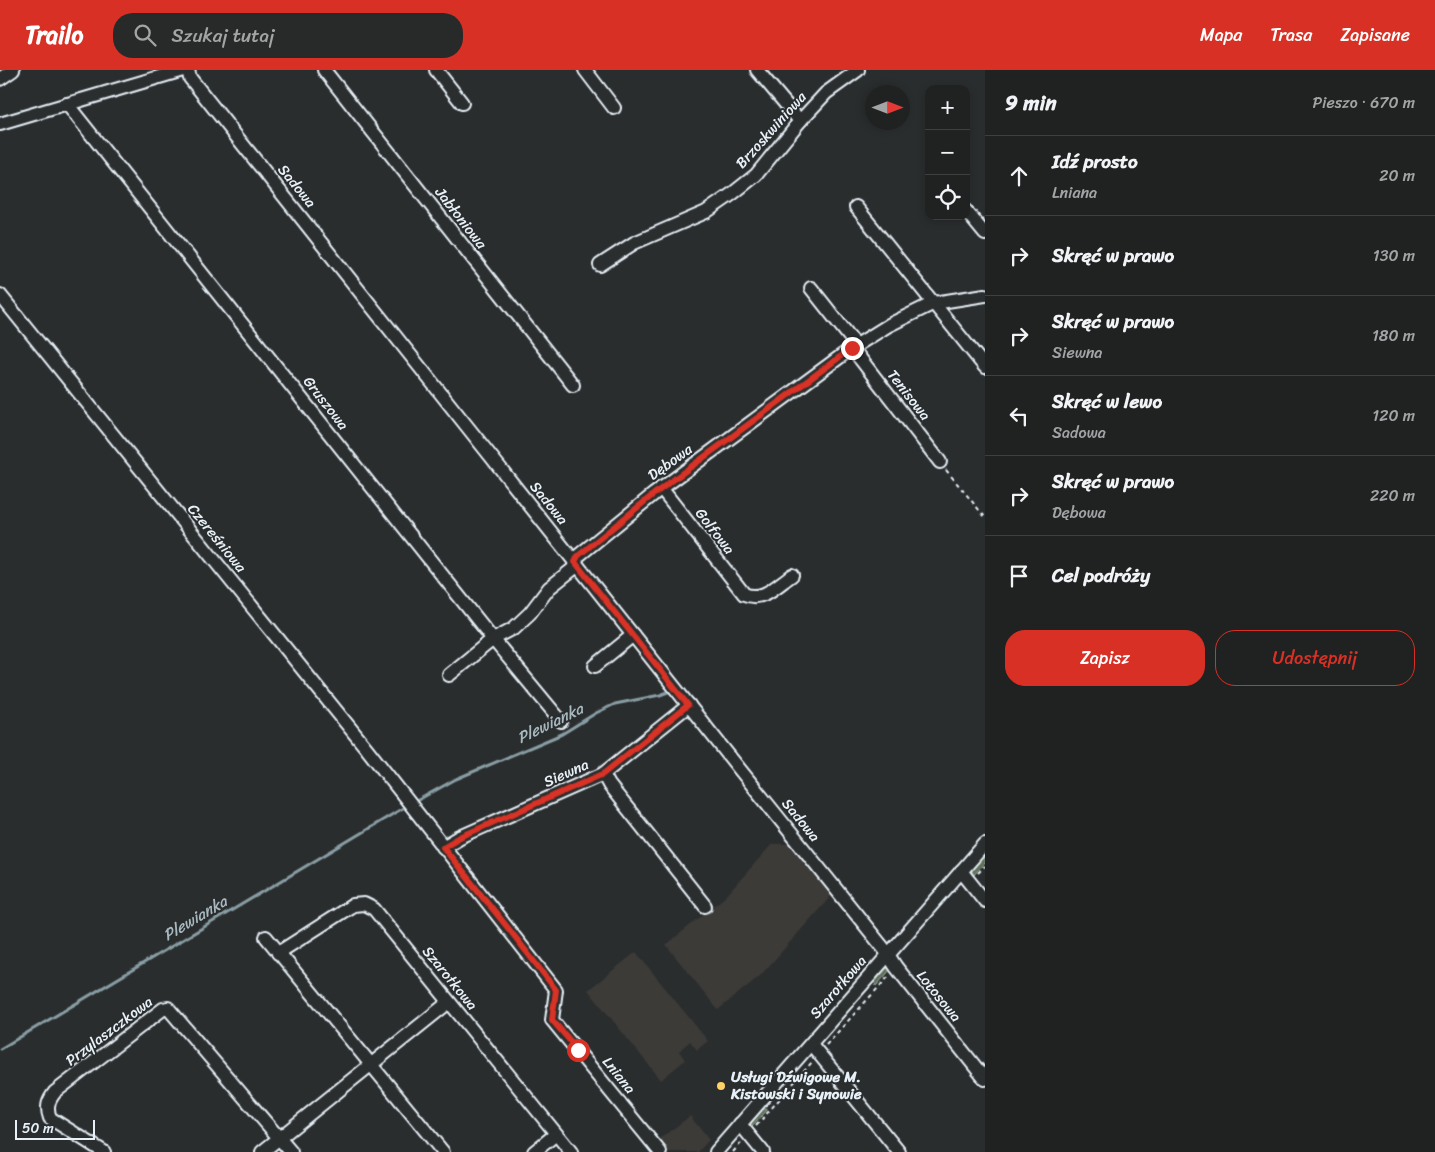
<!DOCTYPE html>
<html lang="pl">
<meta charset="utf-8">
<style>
:root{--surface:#202222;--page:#282a2a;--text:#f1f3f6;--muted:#a2a4a5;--line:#3d3f40;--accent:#d93025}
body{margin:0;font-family:Sriracha,sans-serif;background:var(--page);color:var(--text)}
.controls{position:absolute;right:15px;top:15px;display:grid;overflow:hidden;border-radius:10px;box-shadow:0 2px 8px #0003}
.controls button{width:45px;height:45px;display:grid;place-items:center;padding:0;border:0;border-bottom:1px solid var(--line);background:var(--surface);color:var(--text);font:25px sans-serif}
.compass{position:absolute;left:865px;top:15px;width:45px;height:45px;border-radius:50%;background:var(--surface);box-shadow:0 2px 8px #0003;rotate:90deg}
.scale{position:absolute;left:15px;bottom:12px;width:80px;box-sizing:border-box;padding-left:5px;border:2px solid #e8f1f8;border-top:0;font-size:14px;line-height:18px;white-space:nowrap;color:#e8f1f8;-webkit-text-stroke:4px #2a2d2e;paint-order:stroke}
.stop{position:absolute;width:15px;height:15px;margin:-11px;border:4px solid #d93025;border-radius:50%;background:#fff}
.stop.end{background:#d93025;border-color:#fff;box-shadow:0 1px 5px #0008}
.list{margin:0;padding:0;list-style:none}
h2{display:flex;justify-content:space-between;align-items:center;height:65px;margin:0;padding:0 20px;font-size:21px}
h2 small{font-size:16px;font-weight:400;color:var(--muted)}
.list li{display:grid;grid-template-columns:32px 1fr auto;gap:15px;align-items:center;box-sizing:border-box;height:80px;padding:0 20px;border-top:1px solid var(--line)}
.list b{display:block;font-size:19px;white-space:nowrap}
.list p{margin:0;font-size:16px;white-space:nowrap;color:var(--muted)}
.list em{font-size:16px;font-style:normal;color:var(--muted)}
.actions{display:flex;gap:10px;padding:15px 20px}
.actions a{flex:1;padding:11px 0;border:1px solid var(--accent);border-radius:20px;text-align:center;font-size:18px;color:var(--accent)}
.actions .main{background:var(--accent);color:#fff}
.icon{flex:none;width:28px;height:28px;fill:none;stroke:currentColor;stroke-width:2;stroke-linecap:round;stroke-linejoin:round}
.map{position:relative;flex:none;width:985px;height:1082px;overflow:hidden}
header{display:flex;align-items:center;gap:30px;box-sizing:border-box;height:70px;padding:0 25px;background:var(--accent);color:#fff}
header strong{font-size:24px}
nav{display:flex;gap:28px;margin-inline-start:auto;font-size:18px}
.search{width:350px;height:45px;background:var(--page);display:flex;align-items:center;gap:12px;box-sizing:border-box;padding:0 18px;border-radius:20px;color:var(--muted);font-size:19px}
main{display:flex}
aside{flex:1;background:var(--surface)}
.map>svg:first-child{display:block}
.built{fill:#3c3a38}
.green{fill:#5e6f58;stroke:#a3b0a8}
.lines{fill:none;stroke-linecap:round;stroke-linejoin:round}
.stream{stroke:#899ea5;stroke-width:3}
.minor-casing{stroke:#e8f1f8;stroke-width:16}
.path{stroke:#e8f1f8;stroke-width:2;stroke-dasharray:4 4;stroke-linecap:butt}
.minor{stroke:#2a2d2e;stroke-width:12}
.route{stroke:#d93025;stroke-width:6}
.poi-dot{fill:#ffd166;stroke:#2a2d2e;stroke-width:2}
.labels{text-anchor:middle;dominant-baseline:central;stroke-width:4;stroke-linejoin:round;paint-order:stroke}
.street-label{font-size:15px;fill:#e8f1f8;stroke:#2a2d2e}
.poi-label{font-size:15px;font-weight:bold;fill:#e8f1f8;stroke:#2a2d2e;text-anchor:start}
.water-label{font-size:16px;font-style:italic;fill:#a8b9c0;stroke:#2a2d2e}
</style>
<header>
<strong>Trailo</strong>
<div class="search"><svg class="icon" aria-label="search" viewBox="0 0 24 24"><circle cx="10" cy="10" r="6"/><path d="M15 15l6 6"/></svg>Szukaj tutaj</div>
<nav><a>Mapa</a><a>Trasa</a><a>Zapisane</a></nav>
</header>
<main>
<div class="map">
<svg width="985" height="1082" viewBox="0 0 985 1082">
<rect width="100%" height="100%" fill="#2a2d2e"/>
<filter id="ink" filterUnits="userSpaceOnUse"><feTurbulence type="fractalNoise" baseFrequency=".02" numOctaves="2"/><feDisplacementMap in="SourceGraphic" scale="10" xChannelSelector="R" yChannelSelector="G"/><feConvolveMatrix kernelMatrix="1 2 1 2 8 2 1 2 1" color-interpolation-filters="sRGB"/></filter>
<g filter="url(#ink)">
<g class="built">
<path d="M 772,774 L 789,774 L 831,826 L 761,905 L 718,940 L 666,875 L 726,826 Z"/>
<path d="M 636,882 L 708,971 L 697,980 L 690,971 L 679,981 L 685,990 L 661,1010 L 588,920 Z"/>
<path d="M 690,1046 L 709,1070 L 698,1082 L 665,1082 L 657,1071 Z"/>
</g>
<g class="green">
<path d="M 984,784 L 985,792 L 973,806 C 969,797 978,790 984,784 Z"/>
<path d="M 887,898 L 891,899 L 876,916 L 874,910 L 884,899 Z"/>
<path d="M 761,1039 L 768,1039 L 751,1058 L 751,1052 Z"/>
</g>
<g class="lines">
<g class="stream">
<path d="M 418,730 L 456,709 L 562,664 L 596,643 L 615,634 L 660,625 L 668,622"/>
<path d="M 0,979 L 403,738"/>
</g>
<defs>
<g id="minor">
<path d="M 188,0 L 190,8 L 741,701 L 885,880 L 896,897 L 985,1009"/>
<path d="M 324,0 L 573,315"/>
<path d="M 436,0 L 462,33"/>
<path d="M 585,0 L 614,38"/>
<path d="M 757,0 L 800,51"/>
<path d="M 0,9 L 13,0"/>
<path d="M 67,34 L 493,569 L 561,651"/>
<path d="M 0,54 L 183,0"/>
<path d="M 856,137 L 985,297"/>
<path d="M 966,141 L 985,164"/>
<path d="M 600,195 L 634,173 L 706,142 L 732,124 L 756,105 L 800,51 L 826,23 L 858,0"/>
<path d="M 811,218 L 856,275"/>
<path d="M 0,225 L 367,679 L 556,920 L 552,950 L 660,1082"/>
<path d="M 852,278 L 940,392"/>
<path d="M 661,418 L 744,524 C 763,532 776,516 792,505"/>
<path d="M 595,596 L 633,565"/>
<path d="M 449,605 L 493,569 L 514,558 L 530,543 L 549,518 L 573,499 L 578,486 L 654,424 L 852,278 L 889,255 L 934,233 L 985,225"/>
<path d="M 603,704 L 609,715 L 705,836"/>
<path d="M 443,777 L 460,767 L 603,704 L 689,635"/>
<path d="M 961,801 L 985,831"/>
<path d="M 266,867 L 443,1082"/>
<path d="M 278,883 L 353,835 L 364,834 L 374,839 L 571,1082"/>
<path d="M 811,974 L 899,1082"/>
<path d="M 740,1054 L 763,1082"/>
<path d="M 104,1082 L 50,1048 C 46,1037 48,1031 55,1022 L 163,939 L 168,938 L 291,1082"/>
<path d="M 262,1082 L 449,932"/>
<path d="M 534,1082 L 556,1064"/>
<path d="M 716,1082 L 985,774"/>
</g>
</defs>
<use href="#minor" class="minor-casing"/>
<g class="path">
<path d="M 946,400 L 985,447"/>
<path d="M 978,803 L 985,796"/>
<path d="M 826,975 L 889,906"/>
<path d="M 756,1056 L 812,992"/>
<path d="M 733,1082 L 741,1073"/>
</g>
<use href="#minor" class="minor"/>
</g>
</g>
<g class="lines" filter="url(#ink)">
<path class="route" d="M 578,980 L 552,950 L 556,920 L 512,863 L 443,777 L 460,767 L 603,704 L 688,635 L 575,492 L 578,486 L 654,424 L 852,278"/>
</g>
<circle class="poi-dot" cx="721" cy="1016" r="5"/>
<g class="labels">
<g class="street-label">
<text transform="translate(771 60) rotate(-48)">Brzoskwiniowa</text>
<text transform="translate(297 116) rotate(51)">Sadowa</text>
<text transform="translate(461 148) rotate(52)">Jabłoniowa</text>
<text transform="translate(909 325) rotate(52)">Tenisowa</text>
<text transform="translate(326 333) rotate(52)">Gruszowa</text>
<text transform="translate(670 392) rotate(-36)">Dębowa</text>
<text transform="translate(549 433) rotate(51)">Sadowa</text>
<text transform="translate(715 461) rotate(52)">Golfowa</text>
<text transform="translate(217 468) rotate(51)">Czereśniowa</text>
<text transform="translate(566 703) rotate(-24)">Siewna</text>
<text transform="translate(801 750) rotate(51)">Sadowa</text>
<text transform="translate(450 908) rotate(51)">Szarotkowa</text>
<text transform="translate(838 917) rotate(-49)">Szarotkowa</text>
<text transform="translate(939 926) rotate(51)">Lotosowa</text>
<text transform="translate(109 961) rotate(-37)">Przylaszczkowa</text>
<text transform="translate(619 1005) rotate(51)">Lniana</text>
</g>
<g class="poi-label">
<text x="731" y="1007">Usługi Dźwigowe M.<tspan x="731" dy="17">Kistowski i Synowie</tspan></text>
</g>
<g class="water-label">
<text transform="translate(550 653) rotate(-26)">Plewianka</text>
<text transform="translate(195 848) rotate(-31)">Plewianka</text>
</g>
</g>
</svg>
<div class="controls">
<button>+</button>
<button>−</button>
<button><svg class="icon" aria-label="locate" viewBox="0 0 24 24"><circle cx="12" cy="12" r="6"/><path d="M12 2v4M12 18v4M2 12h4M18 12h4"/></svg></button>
</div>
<svg class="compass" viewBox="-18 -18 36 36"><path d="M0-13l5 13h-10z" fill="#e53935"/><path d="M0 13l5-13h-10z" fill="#a2a4a5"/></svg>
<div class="scale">50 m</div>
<div class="stop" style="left:578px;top:980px"></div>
<div class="stop end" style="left:852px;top:278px"></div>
</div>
<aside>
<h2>9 min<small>Pieszo · 670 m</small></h2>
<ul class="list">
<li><svg class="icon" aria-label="ahead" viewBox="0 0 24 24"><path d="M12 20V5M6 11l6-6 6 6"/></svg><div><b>Idź prosto</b><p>Lniana</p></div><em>20 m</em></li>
<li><svg class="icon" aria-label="right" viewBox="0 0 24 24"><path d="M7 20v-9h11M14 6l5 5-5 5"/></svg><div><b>Skręć w prawo</b></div><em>130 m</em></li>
<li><svg class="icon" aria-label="right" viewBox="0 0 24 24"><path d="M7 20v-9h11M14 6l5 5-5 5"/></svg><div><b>Skręć w prawo</b><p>Siewna</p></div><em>180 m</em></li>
<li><svg class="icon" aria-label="left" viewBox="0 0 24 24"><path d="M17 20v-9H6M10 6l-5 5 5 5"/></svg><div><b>Skręć w lewo</b><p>Sadowa</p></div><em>120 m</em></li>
<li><svg class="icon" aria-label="right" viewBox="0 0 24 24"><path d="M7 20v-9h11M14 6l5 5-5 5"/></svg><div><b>Skręć w prawo</b><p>Dębowa</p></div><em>220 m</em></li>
<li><svg class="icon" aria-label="arrive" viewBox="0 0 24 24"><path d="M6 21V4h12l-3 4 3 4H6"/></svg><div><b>Cel podróży</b></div></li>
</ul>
<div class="actions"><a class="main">Zapisz</a><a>Udostępnij</a></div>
</aside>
</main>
